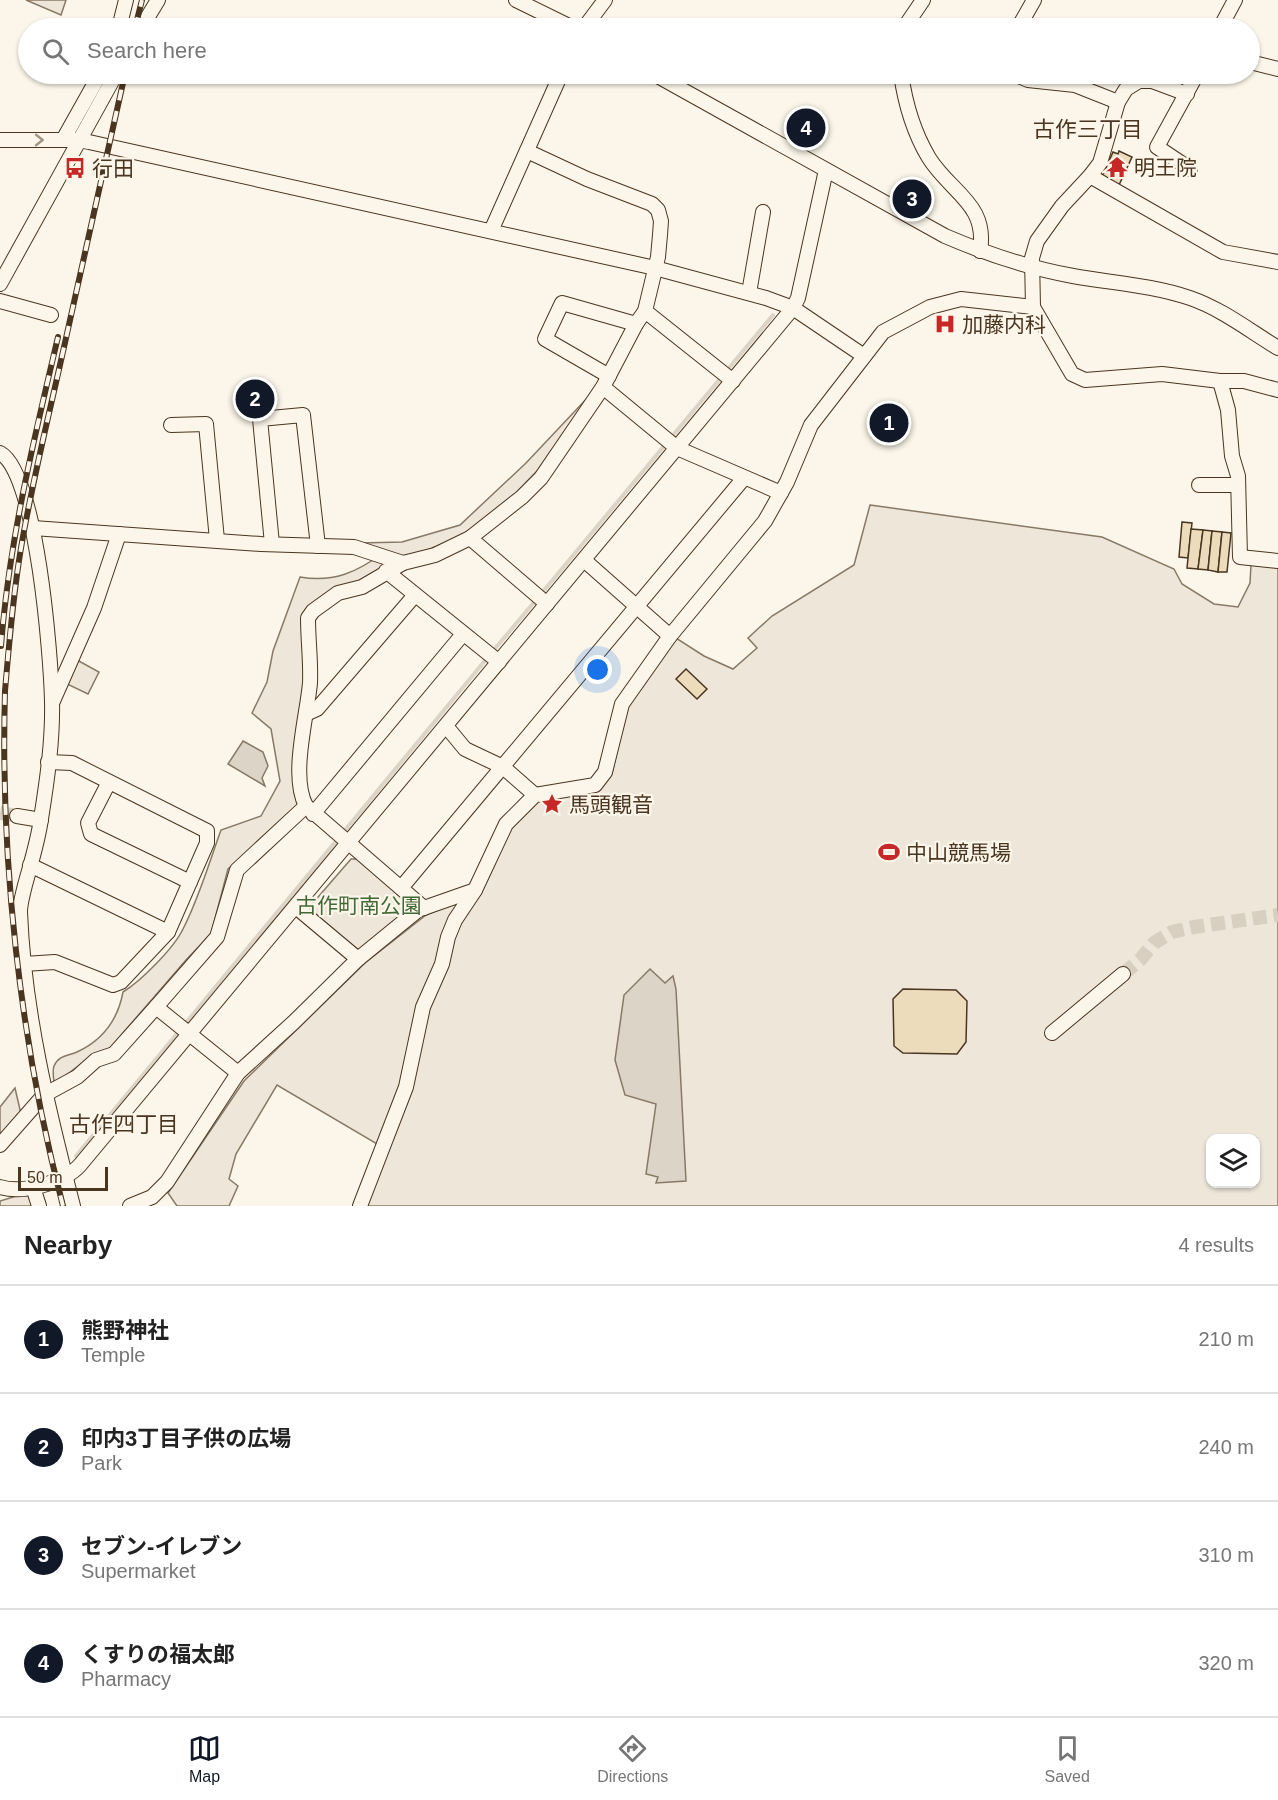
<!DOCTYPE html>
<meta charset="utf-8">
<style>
:root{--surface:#fff;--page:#f2f2f2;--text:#222;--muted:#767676;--line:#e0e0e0;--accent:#111827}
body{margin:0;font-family:Helvetica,"Noto Sans JP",sans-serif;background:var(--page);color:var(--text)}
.controls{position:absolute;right:18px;bottom:18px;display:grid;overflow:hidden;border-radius:12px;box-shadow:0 2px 4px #0004}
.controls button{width:54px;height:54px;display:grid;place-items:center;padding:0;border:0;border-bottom:2px solid var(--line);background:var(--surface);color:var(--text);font:30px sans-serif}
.scale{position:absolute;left:18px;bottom:15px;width:90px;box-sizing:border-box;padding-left:6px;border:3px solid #4a3520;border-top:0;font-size:16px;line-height:21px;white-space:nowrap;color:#4a3520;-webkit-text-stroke:4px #fbf6e9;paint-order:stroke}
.you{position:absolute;left:598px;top:670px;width:21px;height:21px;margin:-15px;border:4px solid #fff;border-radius:50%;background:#1a73e8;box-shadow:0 0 0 9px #1a73e833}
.badge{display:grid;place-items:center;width:39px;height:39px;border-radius:50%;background:var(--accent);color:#fff;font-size:20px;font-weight:700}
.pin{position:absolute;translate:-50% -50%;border:3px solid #fff;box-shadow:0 2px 6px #0006}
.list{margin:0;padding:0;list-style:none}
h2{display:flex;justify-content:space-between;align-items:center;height:78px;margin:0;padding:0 24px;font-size:26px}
h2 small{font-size:20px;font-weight:400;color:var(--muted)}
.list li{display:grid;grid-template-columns:39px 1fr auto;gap:18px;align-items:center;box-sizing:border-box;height:108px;padding:0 24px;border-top:2px solid var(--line)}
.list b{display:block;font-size:22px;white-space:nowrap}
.list p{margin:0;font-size:20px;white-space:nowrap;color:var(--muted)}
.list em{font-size:20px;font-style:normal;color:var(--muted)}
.icon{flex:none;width:33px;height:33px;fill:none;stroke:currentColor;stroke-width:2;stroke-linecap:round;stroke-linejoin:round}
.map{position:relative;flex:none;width:1278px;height:1206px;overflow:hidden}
.search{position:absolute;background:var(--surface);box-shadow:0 2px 4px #0004;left:18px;right:18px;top:18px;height:66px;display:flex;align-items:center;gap:15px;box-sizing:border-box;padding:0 21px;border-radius:33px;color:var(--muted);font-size:22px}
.sheet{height:510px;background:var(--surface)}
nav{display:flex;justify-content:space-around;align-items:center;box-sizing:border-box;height:84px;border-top:2px solid var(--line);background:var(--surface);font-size:16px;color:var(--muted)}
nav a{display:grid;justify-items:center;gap:3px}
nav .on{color:var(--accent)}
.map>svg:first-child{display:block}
.green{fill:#ede6d9;stroke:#887966;stroke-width:1.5;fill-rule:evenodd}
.water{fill:#dcd4c6;stroke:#887966;stroke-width:1.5}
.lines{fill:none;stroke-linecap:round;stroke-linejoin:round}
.stream{stroke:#dcd4c6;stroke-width:4}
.building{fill:#ecdcbc;stroke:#4a3520;stroke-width:1.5}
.minor-tunnel{stroke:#d8cfc1;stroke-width:14;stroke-dasharray:14 7;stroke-linecap:butt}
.minor-casing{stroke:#4a3520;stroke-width:16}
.minor{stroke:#fbf6e9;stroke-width:14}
.rail-casing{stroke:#4a3520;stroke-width:6}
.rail{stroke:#fbf6e9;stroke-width:4;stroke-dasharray:11;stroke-linecap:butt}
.oneway{stroke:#a29684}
.labels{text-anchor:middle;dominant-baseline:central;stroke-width:4.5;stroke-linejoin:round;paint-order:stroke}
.poi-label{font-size:21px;fill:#4a3520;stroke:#fbf6e9;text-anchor:start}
.park-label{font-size:21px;fill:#436837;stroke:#fbf6e9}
.neighbourhood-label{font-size:22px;fill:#4a3520;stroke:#fbf6e9}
</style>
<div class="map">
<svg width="1278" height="1206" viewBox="0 0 1278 1206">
<rect width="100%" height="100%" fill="#fbf6e9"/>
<g class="green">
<path d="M 26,0 L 66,0 L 61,15 Z"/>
<path d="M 262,384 L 263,413 L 248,414 L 247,385 Z"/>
<path d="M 592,393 L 537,471 L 516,493 L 462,536 L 385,567 L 311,607 L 305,679 L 295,751 L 298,807 L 228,869 L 211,934 L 186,960 L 110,1048 L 96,1053 L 54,1084 C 54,1079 52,1071 54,1066 C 59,1055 68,1056 77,1052 C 103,1040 118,1019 123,992 C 141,981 174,948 183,929 C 199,898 209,863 221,830 L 261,816 L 280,781 L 271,729 L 252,713 L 267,682 L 273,651 L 300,577 C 333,583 358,572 384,552 L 359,543 L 402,542 L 460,525 L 526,463 Z"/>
<path d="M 870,505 L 1102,537 L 1174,569 L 1182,584 L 1214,604 L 1238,607 L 1250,583 L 1251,565 L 1278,567 L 1278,1206 L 365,1206 L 451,937 L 476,896 L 487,881 L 513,823 L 536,800 L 600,790 L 612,774 L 627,705 L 676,638 L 704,656 L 733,669 L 757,648 L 748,638 L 772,616 L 854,565 ZM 1210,1138 L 1256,1138 L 1256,1184 L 1210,1184 Z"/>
<path d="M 77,660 L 99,672 L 88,694 L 65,683 Z"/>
<path d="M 351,859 L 360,859 L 417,906 L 360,953 L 312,912 L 312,904 Z"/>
<path d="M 464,899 L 402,1086 L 377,1144 L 277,1085 L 236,1154 L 229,1179 L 238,1186 L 229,1206 L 177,1206 L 168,1193 L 244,1081 L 365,963 L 426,915 Z"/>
<path d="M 15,1088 L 21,1114 L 0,1137 L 0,1107 Z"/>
<path d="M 23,1194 L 28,1195 L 34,1206 L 0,1206 L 0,1201 Z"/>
</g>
<g class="water">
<path d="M 243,741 L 263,752 L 268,766 L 262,778 L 265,786 L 228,764 Z"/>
<path d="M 650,969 L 665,983 L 673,976 L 676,989 L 686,1181 L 656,1183 L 658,1177 L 646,1174 L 656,1104 L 625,1095 L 615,1060 L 624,995 Z"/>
</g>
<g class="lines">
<g class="stream">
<path d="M 541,594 L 773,315"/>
<path d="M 493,651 L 536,600"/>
<path d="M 76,1156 L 488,657"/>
</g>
</g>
<g class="building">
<path d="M 1119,151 L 1132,157 L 1119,185 L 1102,177 L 1113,152 L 1118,154 Z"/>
<path d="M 895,410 L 900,431 L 895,433 L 897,442 L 889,444 L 886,434 L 882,435 L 877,415 Z"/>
<path d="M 1182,522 L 1192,523 L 1188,558 L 1179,557 Z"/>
<path d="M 1191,529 L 1203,530 L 1198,569 L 1187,568 Z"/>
<path d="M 1203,530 L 1212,531 L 1208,570 L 1198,569 Z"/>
<path d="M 1212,531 L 1222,532 L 1218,572 L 1208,570 Z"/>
<path d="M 1222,532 L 1231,533 L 1227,572 L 1218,572 Z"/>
<path d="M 686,669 L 707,689 L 697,699 L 676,679 Z"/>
<path d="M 903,989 L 956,990 L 967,1001 L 966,1042 L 957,1054 L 903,1053 L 894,1046 L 893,999 Z"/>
</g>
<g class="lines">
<g class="minor-tunnel">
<path d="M 0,813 L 17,816"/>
<path d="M 1123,974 L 1140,960 L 1154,943 L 1172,932 L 1194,927 L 1278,915"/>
</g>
<defs>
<g id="minor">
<path d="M 516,0 L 573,28"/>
<path d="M 119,28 L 126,0"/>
<path d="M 141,28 L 158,0"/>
<path d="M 584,28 L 605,0"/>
<path d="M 904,28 L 923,0"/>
<path d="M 1018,28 L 1034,0"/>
<path d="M 1220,28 L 1235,0"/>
<path d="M 1250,62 L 1278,69"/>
<path d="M 654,74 L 945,236 C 987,254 1028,268 1073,276 C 1112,283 1152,285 1190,298 C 1222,309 1250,331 1278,348"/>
<path d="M 901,74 C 905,102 914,133 929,158 C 951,193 988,204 980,251"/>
<path d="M 1014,74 L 1028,80 L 1075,85 L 1118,102"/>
<path d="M 1187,94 L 1152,81 L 1139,81 L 1126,89 L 1118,102 L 1100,163 L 1090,176 L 1062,206 L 1037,241 L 1032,258 L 1033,307 L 1072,374 L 1085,380 L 1162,374 L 1220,381 L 1244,381 L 1278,390"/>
<path d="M 0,140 L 78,140 L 89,142 L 655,268 L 766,298 L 793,308 L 864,356"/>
<path d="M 63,140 L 100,74"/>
<path d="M 1190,169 L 1157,147 L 1197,74"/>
<path d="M 1090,176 L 1223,252 L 1278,262"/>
<path d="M 491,231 L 561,74"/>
<path d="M 0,284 L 116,74"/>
<path d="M 749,293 L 763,212"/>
<path d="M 0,301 L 51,315"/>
<path d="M 645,311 L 733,381"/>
<path d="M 609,376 L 545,339 L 562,303 L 636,324"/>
<path d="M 1220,381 L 1228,410 L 1232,456 L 1238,476 L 1240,557 L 1278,561"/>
<path d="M 603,387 L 677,448 L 781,493"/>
<path d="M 171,425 L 206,424 L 217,540"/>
<path d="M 0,453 C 37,472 51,658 52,701 C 53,740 47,781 41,819 C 38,841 31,863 25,885 C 23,894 20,903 20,912 C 24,1012 48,1109 73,1206"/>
<path d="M 1199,485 L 1238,485"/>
<path d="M 33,528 L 261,544 L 354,547 L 403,563"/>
<path d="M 470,538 L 547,604"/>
<path d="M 272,544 L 260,419 L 303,415 L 318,546"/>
<path d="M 584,560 L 670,636"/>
<path d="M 386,571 L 499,662"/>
<path d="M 53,701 L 94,608 L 119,534"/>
<path d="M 306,714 L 317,709 L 415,595"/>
<path d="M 446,726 L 465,749 L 503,767 L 535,795"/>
<path d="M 109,782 L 88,823 L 91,834 L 190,882"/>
<path d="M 306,806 C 290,776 307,717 310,683 C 311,662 308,640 308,618 L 313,611 L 338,593 L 362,587 L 403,563 L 435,555 L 470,538 L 522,497 L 541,478 L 603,387 L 636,324 L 645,311 L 658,257 L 660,235 L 661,221 L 658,210 L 652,204 L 587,179 L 527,151"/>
<path d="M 313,814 L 463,634"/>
<path d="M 17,816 L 41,820"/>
<path d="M 30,865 L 168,932"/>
<path d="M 401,888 L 744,478"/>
<path d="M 296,907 L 358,959"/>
<path d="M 24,964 L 55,962 L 113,985 L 121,982 L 168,932 L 207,843 L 207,831 L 72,763 L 48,762"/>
<path d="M 156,1007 L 238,1073"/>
<path d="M 1052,1033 L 1123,974"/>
<path d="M 0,1145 L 44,1095 L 77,1077 L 96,1060 L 114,1054 L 156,1007 L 217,937 L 237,870 L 306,806 L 424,908"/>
<path d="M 0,1187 C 22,1194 64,1183 80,1165 L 793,308 L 798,298 L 826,170"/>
<path d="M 33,1187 L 39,1206"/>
<path d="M 130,1206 L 152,1197 L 167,1182 L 238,1073 L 294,1022 L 358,959 L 418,910 L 475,890 L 506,824 L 535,795 L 595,785 L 605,772 L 622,704 L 670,636 L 765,521 L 787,482 L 811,425 L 883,332 L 930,307 L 961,299 L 1033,307"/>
<path d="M 360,1206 L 406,1087 L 423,1007 L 442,964 L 448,937 L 455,920 L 475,890"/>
</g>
</defs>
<use href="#minor" class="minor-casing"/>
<use href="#minor" class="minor"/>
<defs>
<g id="rail">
<path d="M 135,28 L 142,0"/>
<path d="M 1,646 C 9,541 34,439 58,337"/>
<path d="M 63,1206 C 20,1042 0,861 5,691 C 9,644 13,595 21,548 C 32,483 48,419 62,356 C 83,262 104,167 125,74"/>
</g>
</defs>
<use href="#rail" class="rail-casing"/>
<use href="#rail" class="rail"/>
</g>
<defs><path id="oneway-chevron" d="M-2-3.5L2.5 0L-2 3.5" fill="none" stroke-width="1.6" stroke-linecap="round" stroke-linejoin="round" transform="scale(1.5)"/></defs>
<use class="oneway" href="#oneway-chevron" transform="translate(39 140)"/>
<defs>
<symbol id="temple-bare" viewBox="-9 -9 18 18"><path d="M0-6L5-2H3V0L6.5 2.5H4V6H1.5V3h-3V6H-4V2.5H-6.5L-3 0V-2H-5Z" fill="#c62828" stroke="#fbf6e9" stroke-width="2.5" paint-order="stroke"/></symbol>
<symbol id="bus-bare" viewBox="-9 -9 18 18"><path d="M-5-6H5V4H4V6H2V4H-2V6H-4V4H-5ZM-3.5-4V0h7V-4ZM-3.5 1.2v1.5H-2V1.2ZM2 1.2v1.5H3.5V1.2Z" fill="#c62828" stroke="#fbf6e9" stroke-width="2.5" paint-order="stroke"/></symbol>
<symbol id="hospital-bare" viewBox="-9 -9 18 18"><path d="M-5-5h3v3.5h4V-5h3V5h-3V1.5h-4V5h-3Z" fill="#c62828" stroke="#fbf6e9" stroke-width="2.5" paint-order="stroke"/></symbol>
<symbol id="sight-bare" viewBox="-9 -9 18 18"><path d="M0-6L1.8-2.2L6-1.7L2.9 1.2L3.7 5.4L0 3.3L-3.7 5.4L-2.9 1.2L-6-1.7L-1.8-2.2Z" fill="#c62828" stroke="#fbf6e9" stroke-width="2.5" paint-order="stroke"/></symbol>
<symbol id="stadium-bare" viewBox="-9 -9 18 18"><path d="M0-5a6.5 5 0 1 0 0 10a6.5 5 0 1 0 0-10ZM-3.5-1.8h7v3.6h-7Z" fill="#c62828" stroke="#fbf6e9" stroke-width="2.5" paint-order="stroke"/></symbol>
</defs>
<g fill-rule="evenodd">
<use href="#temple-bare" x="1102" y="152" width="30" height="30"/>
<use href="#bus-bare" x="60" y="153" width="30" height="30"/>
<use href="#hospital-bare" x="930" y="309" width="30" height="30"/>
<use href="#sight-bare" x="537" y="789" width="30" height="30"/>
<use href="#stadium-bare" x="874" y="837" width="30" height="30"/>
</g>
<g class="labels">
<g class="poi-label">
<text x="1134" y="167">明王院</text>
<text x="92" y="168">行田</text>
<text x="962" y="324">加藤内科</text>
<text x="569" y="804">馬頭観音</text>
<text x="906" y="852">中山競馬場</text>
</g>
<g class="park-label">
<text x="359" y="905">古作町南公園</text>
</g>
<g class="neighbourhood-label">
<text x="1088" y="129">古作三丁目</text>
<text x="124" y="1124">古作四丁目</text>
</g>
</g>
</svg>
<div class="controls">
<button><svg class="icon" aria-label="layers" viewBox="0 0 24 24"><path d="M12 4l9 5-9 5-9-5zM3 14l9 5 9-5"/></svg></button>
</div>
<div class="scale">50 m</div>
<div class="you"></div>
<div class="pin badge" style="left:889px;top:423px">1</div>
<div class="pin badge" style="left:255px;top:399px">2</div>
<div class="pin badge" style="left:912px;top:199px">3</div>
<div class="pin badge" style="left:806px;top:128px">4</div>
<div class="search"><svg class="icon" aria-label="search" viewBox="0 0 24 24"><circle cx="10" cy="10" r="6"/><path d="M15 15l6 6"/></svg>Search here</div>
</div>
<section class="sheet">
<h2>Nearby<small>4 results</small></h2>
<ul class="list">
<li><span class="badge">1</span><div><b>熊野神社</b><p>Temple</p></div><em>210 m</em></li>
<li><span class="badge">2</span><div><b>印内3丁目子供の広場</b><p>Park</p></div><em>240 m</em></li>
<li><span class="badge">3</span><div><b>セブン-イレブン</b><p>Supermarket</p></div><em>310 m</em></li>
<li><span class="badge">4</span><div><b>くすりの福太郎</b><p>Pharmacy</p></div><em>320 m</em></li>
</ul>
</section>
<nav>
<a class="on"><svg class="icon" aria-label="map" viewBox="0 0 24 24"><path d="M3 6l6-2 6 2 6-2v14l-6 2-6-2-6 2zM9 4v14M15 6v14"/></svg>Map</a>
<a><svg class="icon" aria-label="directions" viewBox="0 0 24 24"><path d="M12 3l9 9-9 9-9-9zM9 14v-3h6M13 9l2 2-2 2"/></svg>Directions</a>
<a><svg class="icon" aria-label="saved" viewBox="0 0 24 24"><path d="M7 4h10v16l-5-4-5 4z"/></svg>Saved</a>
</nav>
